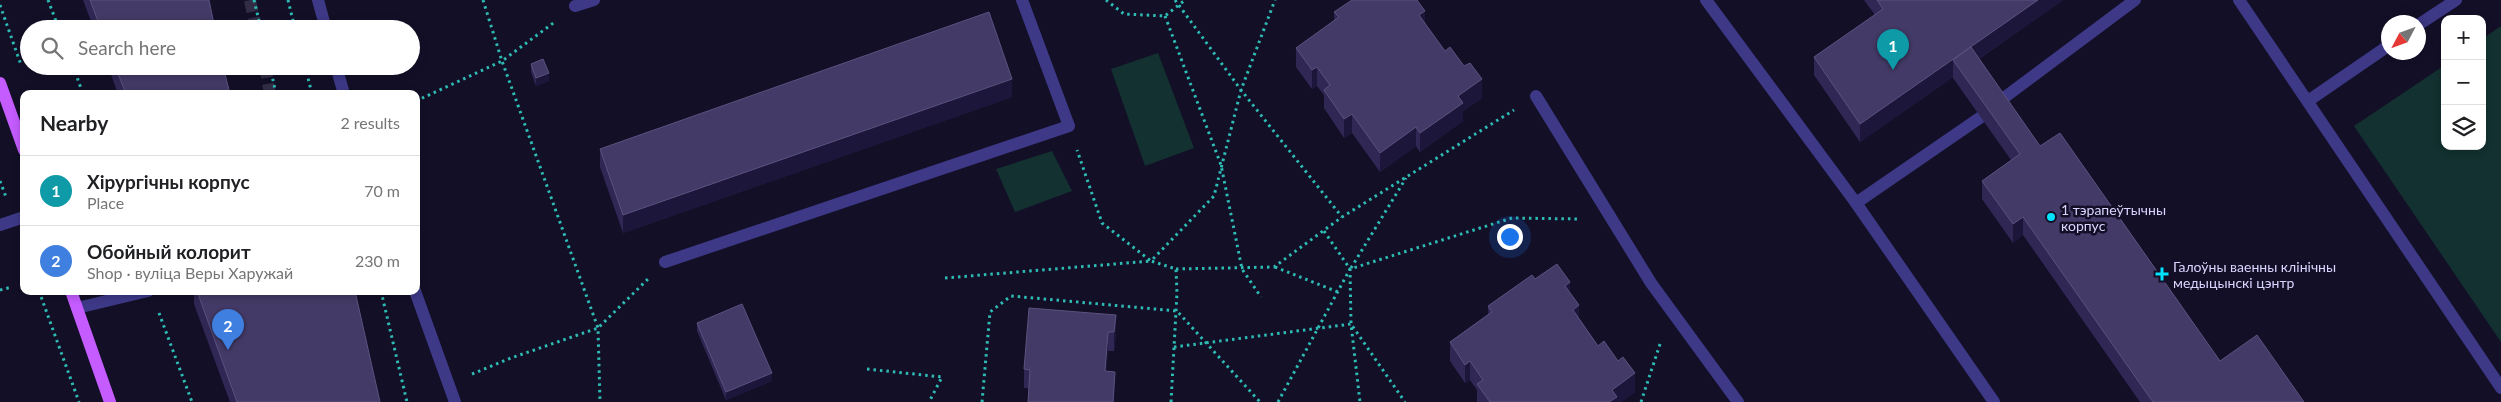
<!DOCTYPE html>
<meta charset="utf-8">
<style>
:root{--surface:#fff;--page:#f2f2f2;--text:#202124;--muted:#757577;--line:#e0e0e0;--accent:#2563eb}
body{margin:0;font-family:Lato,sans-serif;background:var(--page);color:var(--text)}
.controls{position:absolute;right:15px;top:15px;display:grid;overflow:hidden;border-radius:10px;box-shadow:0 2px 8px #0003}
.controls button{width:45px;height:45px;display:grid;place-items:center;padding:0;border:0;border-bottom:1px solid var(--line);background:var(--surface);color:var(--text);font:25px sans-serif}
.compass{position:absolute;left:2381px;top:15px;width:45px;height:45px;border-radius:50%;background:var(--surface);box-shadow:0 2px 8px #0003;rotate:229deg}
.you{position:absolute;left:1509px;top:236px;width:18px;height:18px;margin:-12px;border:4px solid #fff;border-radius:50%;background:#1a73e8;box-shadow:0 0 0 8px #1a73e833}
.badge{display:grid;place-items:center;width:32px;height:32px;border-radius:50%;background:var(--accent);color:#fff;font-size:16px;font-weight:700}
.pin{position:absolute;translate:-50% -41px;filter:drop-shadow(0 1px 2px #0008)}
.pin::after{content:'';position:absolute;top:26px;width:18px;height:15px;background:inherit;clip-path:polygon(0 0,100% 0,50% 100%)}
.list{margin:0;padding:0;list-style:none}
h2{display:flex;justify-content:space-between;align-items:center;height:65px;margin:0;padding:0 20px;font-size:21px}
h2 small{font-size:16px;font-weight:400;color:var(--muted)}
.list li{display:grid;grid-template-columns:32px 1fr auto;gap:15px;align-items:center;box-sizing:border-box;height:70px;padding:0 20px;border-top:1px solid var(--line)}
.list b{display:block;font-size:19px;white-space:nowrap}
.list p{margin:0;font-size:16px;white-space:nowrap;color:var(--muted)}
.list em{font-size:16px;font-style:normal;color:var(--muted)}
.icon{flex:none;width:28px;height:28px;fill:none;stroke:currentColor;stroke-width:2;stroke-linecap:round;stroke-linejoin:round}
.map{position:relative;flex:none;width:2501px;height:402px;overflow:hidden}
.search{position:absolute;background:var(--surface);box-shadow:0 2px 8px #0003;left:20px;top:20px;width:400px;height:55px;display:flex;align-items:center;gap:12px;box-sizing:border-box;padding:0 18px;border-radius:28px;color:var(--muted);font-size:19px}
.panel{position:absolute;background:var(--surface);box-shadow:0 2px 8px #0003;left:20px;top:90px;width:400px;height:205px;border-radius:10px}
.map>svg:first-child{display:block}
.green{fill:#123130}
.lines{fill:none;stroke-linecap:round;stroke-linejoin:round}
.minor-tunnel{stroke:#312d47;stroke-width:12;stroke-dasharray:12 6;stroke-linecap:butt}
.path{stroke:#2dbbb4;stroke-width:3;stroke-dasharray:2.5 4;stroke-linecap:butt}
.minor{stroke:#3d3987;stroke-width:12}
.major{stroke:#c45cff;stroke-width:12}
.wall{fill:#312755}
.shaded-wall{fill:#1d163b}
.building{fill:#433a67;stroke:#5b527f}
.poi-dot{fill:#01e2ff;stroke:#130f27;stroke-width:2}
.labels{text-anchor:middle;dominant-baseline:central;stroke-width:5;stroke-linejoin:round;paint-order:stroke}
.poi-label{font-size:14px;fill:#dad5ff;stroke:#130f27;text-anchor:start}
</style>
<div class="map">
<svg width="2501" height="402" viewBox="0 0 2501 402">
<rect width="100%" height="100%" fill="#130f27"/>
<g class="green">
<path d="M 2501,26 L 2501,342 L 2354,126 L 2445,65 L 2445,146 L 2482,146 L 2482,39 Z"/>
<path d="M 1158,53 L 1194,148 L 1145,166 L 1111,69 Z"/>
<path d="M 1052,151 L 1072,191 L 1015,212 L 996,169 Z"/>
</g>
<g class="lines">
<g class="minor-tunnel">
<path d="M 250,0 L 256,29"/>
<path d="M 265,66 L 270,94"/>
</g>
<g class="path">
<path d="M 48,0 L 59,29"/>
<path d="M 254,0 L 261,29"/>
<path d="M 288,0 L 295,29"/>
<path d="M 483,0 L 502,61 L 598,328 L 600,402"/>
<path d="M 1106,0 L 1124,14 L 1165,16 L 1185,0"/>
<path d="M 1175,0 L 1241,90 L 1342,217"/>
<path d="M 0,5 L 21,65"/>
<path d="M 1165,16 L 1221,165 L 1242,269 L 1261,297"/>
<path d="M 73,66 L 83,94"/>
<path d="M 270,66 L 276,94"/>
<path d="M 305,66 L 312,94"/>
<path d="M 416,101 L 502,61 L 556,21"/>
<path d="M 0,181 L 6,197"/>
<path d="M 1324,231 L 1350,269 L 1351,324 L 1405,402"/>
<path d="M 1275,267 L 1338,292"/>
<path d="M 1351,268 L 1406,178"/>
<path d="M 1176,269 L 1274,267 L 1342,217 L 1514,110"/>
<path d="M 945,278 L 1151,261 L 1102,223 L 1077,150"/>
<path d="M 0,290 L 12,287"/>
<path d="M 39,291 L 79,402"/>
<path d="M 381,291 L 407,402"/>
<path d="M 159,313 L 192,402"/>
<path d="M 1174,347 L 1351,324 L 1360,402"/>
<path d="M 867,369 L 942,377 L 929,402"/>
<path d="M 472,374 L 511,358 L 598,328 L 648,279"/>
<path d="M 982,402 L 990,312 L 1011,296 L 1177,311 L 1260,402"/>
<path d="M 1171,402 L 1177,293 L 1176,269 L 1151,261 L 1214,196 L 1241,90 L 1275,0"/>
<path d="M 1278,402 L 1350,269 L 1512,218 L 1580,219"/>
<path d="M 1641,402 L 1661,341"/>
</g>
<g class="minor">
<path d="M 318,0 L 326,29"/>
<path d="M 1706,0 L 1856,203 L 1994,402"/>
<path d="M 2239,0 L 2501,388"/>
<path d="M 575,6 L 594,0"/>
<path d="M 2418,25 L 2456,0"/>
<path d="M 336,66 L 344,94"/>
<path d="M 1536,96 L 1651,283 L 1738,402"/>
<path d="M 2308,101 L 2388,46"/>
<path d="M 1997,103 L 2135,0"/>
<path d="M 1856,203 L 1981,117"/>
<path d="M 0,225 L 24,217"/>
<path d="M 665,262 L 1069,126 L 1022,0"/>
<path d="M 415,291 L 455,402"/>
<path d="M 77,308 L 148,291"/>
</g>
<g class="major">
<path d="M 0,83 L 24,150"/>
<path d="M 71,291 L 110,402"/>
</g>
</g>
<g class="wall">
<path d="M 83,0 L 209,0 L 215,29 L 94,29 Z"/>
<path d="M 1864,0 L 2063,0 L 1979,59 L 2040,146 L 2220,361 L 2304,402 L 2140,402 L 2023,235 L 2013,243 L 1982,199 L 1982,181 L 2011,160 L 1953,78 L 1953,77 L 1860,142 L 1814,75 L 1814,57 L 1875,15 Z"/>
<path d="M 1334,12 L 1425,24 L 1445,51 L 1482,98 L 1463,111 L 1463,121 L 1420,152 L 1416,146 L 1380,172 L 1352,133 L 1344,138 L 1324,108 L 1324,95 L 1317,86 L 1312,89 L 1296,67 L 1296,48 L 1334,21 Z"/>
<path d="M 531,64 L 549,81 L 536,86 L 531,72 Z"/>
<path d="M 108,66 L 223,66 L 230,94 L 118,94 Z"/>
<path d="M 1012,97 L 623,233 L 600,167 L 600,149 Z"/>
<path d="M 1535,279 L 1570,294 L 1579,318 L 1598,346 L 1635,392 L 1621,402 L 1477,402 L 1477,390 L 1470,380 L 1465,383 L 1450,361 L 1450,342 L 1488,314 L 1488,306 Z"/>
<path d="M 194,291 L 355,291 L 380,402 L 230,402 L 194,304 Z"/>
<path d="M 1116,315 L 1116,333 L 1114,351 L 1108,351 L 1106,371 L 1115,391 L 1024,388 L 1024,369 Z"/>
<path d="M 697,323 L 772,381 L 726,400 L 697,331 Z"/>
</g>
<g class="shaded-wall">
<path d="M 2038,0 L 2063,0 L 1961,71 L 1953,60 L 1953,77 L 1860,142 L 1860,124 Z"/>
<path d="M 1425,11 L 1425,30 L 1419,15 Z"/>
<path d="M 1317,67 L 1317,86 L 1312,89 L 1312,70 Z"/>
<path d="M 549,73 L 549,81 L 536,86 L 536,78 Z"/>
<path d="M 1012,79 L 1012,97 L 623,233 L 623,215 Z"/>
<path d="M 1482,79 L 1482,98 L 1463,111 L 1463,121 L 1420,152 L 1420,133 L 1458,96 Z"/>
<path d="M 1352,114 L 1352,133 L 1344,138 L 1344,119 Z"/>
<path d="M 1416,127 L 1416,146 L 1380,172 L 1380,153 Z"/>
<path d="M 2023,217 L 2023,235 L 2013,243 L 2013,224 Z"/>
<path d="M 1570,282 L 1570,301 L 1565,286 Z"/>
<path d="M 1579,305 L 1579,324 L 1573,310 Z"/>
<path d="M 1116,315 L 1116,333 L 1114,351 L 1114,332 Z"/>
<path d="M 1108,332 L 1108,351 L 1105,390 L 1105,371 Z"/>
<path d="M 1470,361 L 1470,380 L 1465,383 L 1465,365 Z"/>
<path d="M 1115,372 L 1115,391 L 1114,402 L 1113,402 Z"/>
<path d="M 772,373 L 772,381 L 726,400 L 726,392 Z"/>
<path d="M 1635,373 L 1635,392 L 1621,402 L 1609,402 L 1612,390 Z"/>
</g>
<g class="building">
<path d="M 90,0 L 209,0 L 215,29 L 101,29 Z"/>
<path d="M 1352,0 L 1417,0 L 1425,11 L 1419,15 L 1445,51 L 1450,47 L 1464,66 L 1470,63 L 1482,79 L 1458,96 L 1463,103 L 1420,133 L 1416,127 L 1380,153 L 1352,114 L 1344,119 L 1324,90 L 1330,85 L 1317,67 L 1312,70 L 1296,48 L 1339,17 L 1334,12 Z"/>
<path d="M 1877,0 L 2038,0 L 1860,124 L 1814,57 L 1883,9 Z"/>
<path d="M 989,12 L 1012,79 L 623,215 L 600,149 Z"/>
<path d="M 1971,47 L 2040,146 L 2060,133 L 2220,361 L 2257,335 L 2304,402 L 2153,402 L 2023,217 L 2013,224 L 1982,181 L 2020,154 L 1953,60 Z"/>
<path d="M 543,59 L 549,73 L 536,78 L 531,64 Z"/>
<path d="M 115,66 L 223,66 L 230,94 L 126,94 Z"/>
<path d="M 1557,264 L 1570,282 L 1565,286 L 1579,305 L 1573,310 L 1598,346 L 1604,341 L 1618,361 L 1623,357 L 1635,373 L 1612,390 L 1617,397 L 1609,402 L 1490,402 L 1477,384 L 1483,380 L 1470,361 L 1465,365 L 1450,342 L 1492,312 L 1488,306 L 1532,275 L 1535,279 Z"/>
<path d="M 197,291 L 355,291 L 380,402 L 237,402 Z"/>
<path d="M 742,304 L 772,373 L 726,392 L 697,323 Z"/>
<path d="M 1029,308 L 1116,315 L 1114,332 L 1108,332 L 1105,371 L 1115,372 L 1113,402 L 1028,402 L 1030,370 L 1024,369 Z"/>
</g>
<g class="poi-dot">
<circle cx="2051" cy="217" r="5"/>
<path d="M2159.5 266.5h5v5h5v5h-5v5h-5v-5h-5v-5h5z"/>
</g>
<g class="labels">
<g class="poi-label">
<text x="2061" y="209">1 тэрапеўтычны<tspan x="2061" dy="16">корпус</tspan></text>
<text x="2173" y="266">Галоўны ваенны клінічны<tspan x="2173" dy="16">медыцынскі цэнтр</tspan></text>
</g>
</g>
</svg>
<div class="controls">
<button>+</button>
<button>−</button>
<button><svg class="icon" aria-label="layers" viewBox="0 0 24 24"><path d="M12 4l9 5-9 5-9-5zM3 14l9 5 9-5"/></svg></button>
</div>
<svg class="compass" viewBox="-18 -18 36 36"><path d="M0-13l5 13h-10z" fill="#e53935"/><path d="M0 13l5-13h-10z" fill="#757577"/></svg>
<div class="you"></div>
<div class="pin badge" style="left:1893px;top:70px;background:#0f9aa8">1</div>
<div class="pin badge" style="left:228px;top:350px;background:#3f7fe0">2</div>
<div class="search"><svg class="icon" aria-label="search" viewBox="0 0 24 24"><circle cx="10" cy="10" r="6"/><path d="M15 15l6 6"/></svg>Search here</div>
<section class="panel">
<h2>Nearby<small>2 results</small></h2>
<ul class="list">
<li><span class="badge" style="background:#0f9aa8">1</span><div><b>Хірургічны корпус</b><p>Place</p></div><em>70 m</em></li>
<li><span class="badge" style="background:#3f7fe0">2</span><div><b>Обойный колорит</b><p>Shop · вуліца Веры Харужай</p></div><em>230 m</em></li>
</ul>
</section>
</div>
